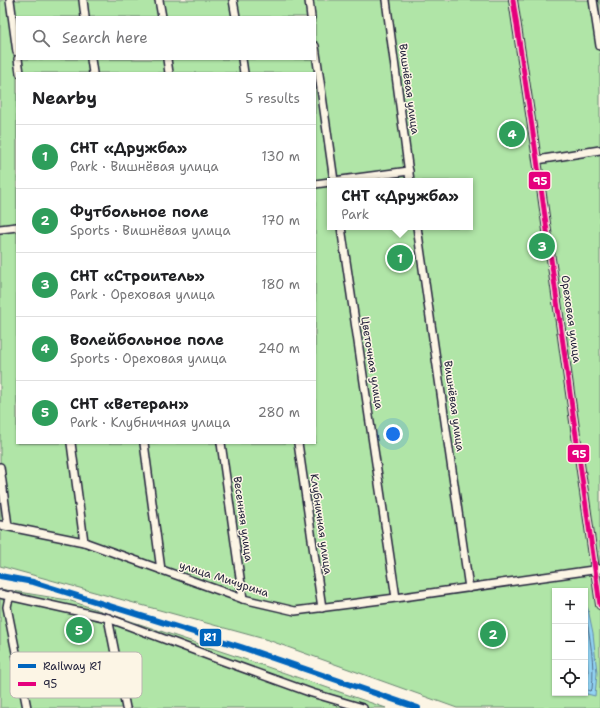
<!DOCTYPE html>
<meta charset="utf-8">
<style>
:root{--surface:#fff;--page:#f6f6f6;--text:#202124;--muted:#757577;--line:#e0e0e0;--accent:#22223b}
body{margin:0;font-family:"Shantell Sans",sans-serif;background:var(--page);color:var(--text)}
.controls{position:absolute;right:12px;bottom:12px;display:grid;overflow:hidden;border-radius:0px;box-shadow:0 1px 3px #0004}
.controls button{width:36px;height:36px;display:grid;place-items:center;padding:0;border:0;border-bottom:1px solid var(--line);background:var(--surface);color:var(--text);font:20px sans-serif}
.you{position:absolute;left:393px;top:434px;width:14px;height:14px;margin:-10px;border:3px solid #fff;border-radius:50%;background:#1a73e8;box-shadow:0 0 0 6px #1a73e833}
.badge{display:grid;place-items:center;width:26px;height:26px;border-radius:50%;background:var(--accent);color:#fff;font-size:13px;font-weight:700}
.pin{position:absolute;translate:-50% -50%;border:2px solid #fff;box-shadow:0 1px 4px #0006}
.popup{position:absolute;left:327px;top:178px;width:146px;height:52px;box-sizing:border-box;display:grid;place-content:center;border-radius:0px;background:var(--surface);filter:drop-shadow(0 1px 3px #0005);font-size:13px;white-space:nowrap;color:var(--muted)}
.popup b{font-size:15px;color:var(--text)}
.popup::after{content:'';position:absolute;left:50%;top:100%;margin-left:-8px;border:8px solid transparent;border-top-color:var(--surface)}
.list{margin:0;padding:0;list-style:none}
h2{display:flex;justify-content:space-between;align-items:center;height:52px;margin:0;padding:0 16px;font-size:17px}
h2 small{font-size:13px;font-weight:400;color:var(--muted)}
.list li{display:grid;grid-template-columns:26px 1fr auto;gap:12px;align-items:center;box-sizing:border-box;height:64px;padding:0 16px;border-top:1px solid var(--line)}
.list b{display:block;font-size:15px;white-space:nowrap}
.list p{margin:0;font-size:13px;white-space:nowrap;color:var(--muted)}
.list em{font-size:13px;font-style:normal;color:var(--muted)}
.icon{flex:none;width:22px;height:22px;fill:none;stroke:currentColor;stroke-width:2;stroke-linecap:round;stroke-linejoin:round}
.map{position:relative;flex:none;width:600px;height:708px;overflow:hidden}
.search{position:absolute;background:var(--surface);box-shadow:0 1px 3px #0004;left:16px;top:16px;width:300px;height:44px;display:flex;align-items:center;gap:10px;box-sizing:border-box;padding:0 14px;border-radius:0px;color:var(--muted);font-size:15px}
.panel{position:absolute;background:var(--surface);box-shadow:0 1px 3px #0004;left:16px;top:72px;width:300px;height:372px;border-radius:0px}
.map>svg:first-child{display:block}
.green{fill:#b0e5a7;stroke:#698471;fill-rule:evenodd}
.water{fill:#92d4f4;stroke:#658daa}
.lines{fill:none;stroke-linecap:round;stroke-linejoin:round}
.shore{stroke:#4f6985;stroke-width:1}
.minor-casing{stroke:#22223b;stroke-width:10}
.minor{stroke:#fcf5e5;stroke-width:7}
.bus-1-casing{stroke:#fcf5e5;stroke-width:8}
.bus-1{stroke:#e5007d;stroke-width:5}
.rail-1-casing{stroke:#fcf5e5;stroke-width:9}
.rail-1{stroke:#0065bd;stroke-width:6}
.labels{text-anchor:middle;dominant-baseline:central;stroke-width:3;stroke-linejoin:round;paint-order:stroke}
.street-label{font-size:11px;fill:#22223b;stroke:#fcf5e5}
.key{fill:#fcf5e5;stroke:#bbb6b2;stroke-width:1}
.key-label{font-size:11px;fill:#22223b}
.line-badge{stroke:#fcf5e5;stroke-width:1.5}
.badge-label{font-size:11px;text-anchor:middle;font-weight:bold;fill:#fff}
</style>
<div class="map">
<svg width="600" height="708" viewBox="0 0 600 708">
<rect width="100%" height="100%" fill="#fcf5e5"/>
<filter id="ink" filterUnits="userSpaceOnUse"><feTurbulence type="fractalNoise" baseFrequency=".025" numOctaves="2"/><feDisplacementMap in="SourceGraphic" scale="8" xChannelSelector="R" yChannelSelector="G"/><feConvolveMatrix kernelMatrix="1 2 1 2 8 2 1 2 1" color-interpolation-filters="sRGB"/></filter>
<g filter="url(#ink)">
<g class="green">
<path d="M 0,0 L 600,0 L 600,708 L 457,708 L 268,640 L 0,566 ZM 17,17 L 315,17 L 315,59 L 17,59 ZM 17,73 L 315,73 L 315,443 L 17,443 ZM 330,181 L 470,181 L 470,227 L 330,227 ZM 555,591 L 585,591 L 585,693 L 555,693 Z"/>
<path d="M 0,589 L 68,600 L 247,660 L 386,708 L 0,708 Z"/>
</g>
<path class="water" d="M 585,604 L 588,609 L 593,633 L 597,673 L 595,696 L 583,693 L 585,693 Z"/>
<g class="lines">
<g class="shore">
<path d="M 585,612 C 590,637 595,664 592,689 L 590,691 L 585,689"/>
<path d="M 585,643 L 588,673 L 587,683 L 585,684"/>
</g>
<defs>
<g id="minor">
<path d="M 10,0 L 17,52"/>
<path d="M 83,0 L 85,17"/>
<path d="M 159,0 L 162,17"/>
<path d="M 233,0 L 236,17"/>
<path d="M 309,0 L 311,17"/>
<path d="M 386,0 L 410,181"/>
<path d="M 513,0 L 537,160 L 600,605"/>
<path d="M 593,0 L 600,46"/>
<path d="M 315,46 L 334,181"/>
<path d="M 18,59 L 20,73"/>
<path d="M 91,59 L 93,73"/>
<path d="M 167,59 L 169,73"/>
<path d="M 242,59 L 244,73"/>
<path d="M 537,160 L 600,150"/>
<path d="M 334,181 L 409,171"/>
<path d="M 315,184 L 330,182"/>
<path d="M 341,227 L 396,598"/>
<path d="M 417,227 L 469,588"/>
<path d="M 0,229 L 17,227"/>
<path d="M 71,443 L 84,542"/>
<path d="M 144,443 L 161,570"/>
<path d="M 221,443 L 243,599"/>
<path d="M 298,443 L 322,608"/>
<path d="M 0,467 L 8,526"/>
<path d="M 0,525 L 84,542 L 243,599 L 295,611 L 396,598 L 600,569"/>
<path d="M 0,594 L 108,618 L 215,658 L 312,693 L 363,708"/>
<path d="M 11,595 L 8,602 L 7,607 L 27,708"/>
<path d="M 108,618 L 126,708"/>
</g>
</defs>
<use href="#minor" class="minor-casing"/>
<use href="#minor" class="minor"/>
<defs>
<path id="bus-1" d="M 513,0 L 537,160 L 600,605"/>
</defs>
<use href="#bus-1" class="bus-1-casing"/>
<use href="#bus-1" class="bus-1"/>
<defs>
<path id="rail-1" d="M 0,576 L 33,582 L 241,647 L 418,708"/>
</defs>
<use href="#rail-1" class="rail-1-casing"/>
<use href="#rail-1" class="rail-1"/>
</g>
</g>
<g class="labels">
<g class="street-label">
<text transform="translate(409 89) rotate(82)">Вишнёвая улица</text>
<text transform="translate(571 319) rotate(82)">Ореховая улица</text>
<text transform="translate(372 363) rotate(81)">Цветочная улица</text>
<text transform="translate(454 406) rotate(82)">Вишнёвая улица</text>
<text transform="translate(243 519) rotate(82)">Весенняя улица</text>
<text transform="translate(321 524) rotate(82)">Клубничная улица</text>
<text transform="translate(224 579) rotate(18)">улица Мичурина</text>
</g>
</g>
<rect x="10" y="652" width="132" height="46" rx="6" class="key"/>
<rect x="18" y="664" width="18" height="4" fill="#0065bd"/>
<rect x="18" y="682" width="18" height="4" fill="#e5007d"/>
<g class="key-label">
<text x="43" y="670">Railway R1</text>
<text x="43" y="688">95</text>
</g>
<g class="line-badge">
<rect x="528" y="171" width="23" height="19" rx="4" fill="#e5007d"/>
<rect x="567" y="444" width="23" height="19" rx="4" fill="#e5007d"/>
<rect x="199" y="628" width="23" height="19" rx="4" fill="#0065bd"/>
</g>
<g class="badge-label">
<text x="540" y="185">95</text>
<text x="579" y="458">95</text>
<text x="210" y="641">R1</text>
</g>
</svg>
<div class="controls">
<button>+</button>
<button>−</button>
<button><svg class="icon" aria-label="locate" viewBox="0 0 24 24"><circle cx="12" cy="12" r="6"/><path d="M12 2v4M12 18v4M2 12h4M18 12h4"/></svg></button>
</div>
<div class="you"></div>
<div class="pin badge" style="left:400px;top:258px;background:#2e9e5b">1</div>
<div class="popup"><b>СНТ «Дружба»</b>Park</div>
<div class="pin badge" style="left:493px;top:634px;background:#2e9e5b">2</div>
<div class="pin badge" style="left:542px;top:246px;background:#2e9e5b">3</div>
<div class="pin badge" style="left:512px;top:134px;background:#2e9e5b">4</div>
<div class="pin badge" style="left:79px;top:630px;background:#2e9e5b">5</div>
<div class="search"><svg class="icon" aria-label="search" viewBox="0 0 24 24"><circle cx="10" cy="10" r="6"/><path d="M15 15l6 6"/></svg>Search here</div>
<section class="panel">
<h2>Nearby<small>5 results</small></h2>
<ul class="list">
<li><span class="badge" style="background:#2e9e5b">1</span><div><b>СНТ «Дружба»</b><p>Park · Вишнёвая улица</p></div><em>130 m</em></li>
<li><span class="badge" style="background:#2e9e5b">2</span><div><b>Футбольное поле</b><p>Sports · Вишнёвая улица</p></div><em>170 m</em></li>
<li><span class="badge" style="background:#2e9e5b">3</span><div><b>СНТ «Строитель»</b><p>Park · Ореховая улица</p></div><em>180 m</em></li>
<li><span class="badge" style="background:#2e9e5b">4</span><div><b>Волейбольное поле</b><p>Sports · Ореховая улица</p></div><em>240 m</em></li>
<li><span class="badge" style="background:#2e9e5b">5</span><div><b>СНТ «Ветеран»</b><p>Park · Клубничная улица</p></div><em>280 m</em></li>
</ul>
</section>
</div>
